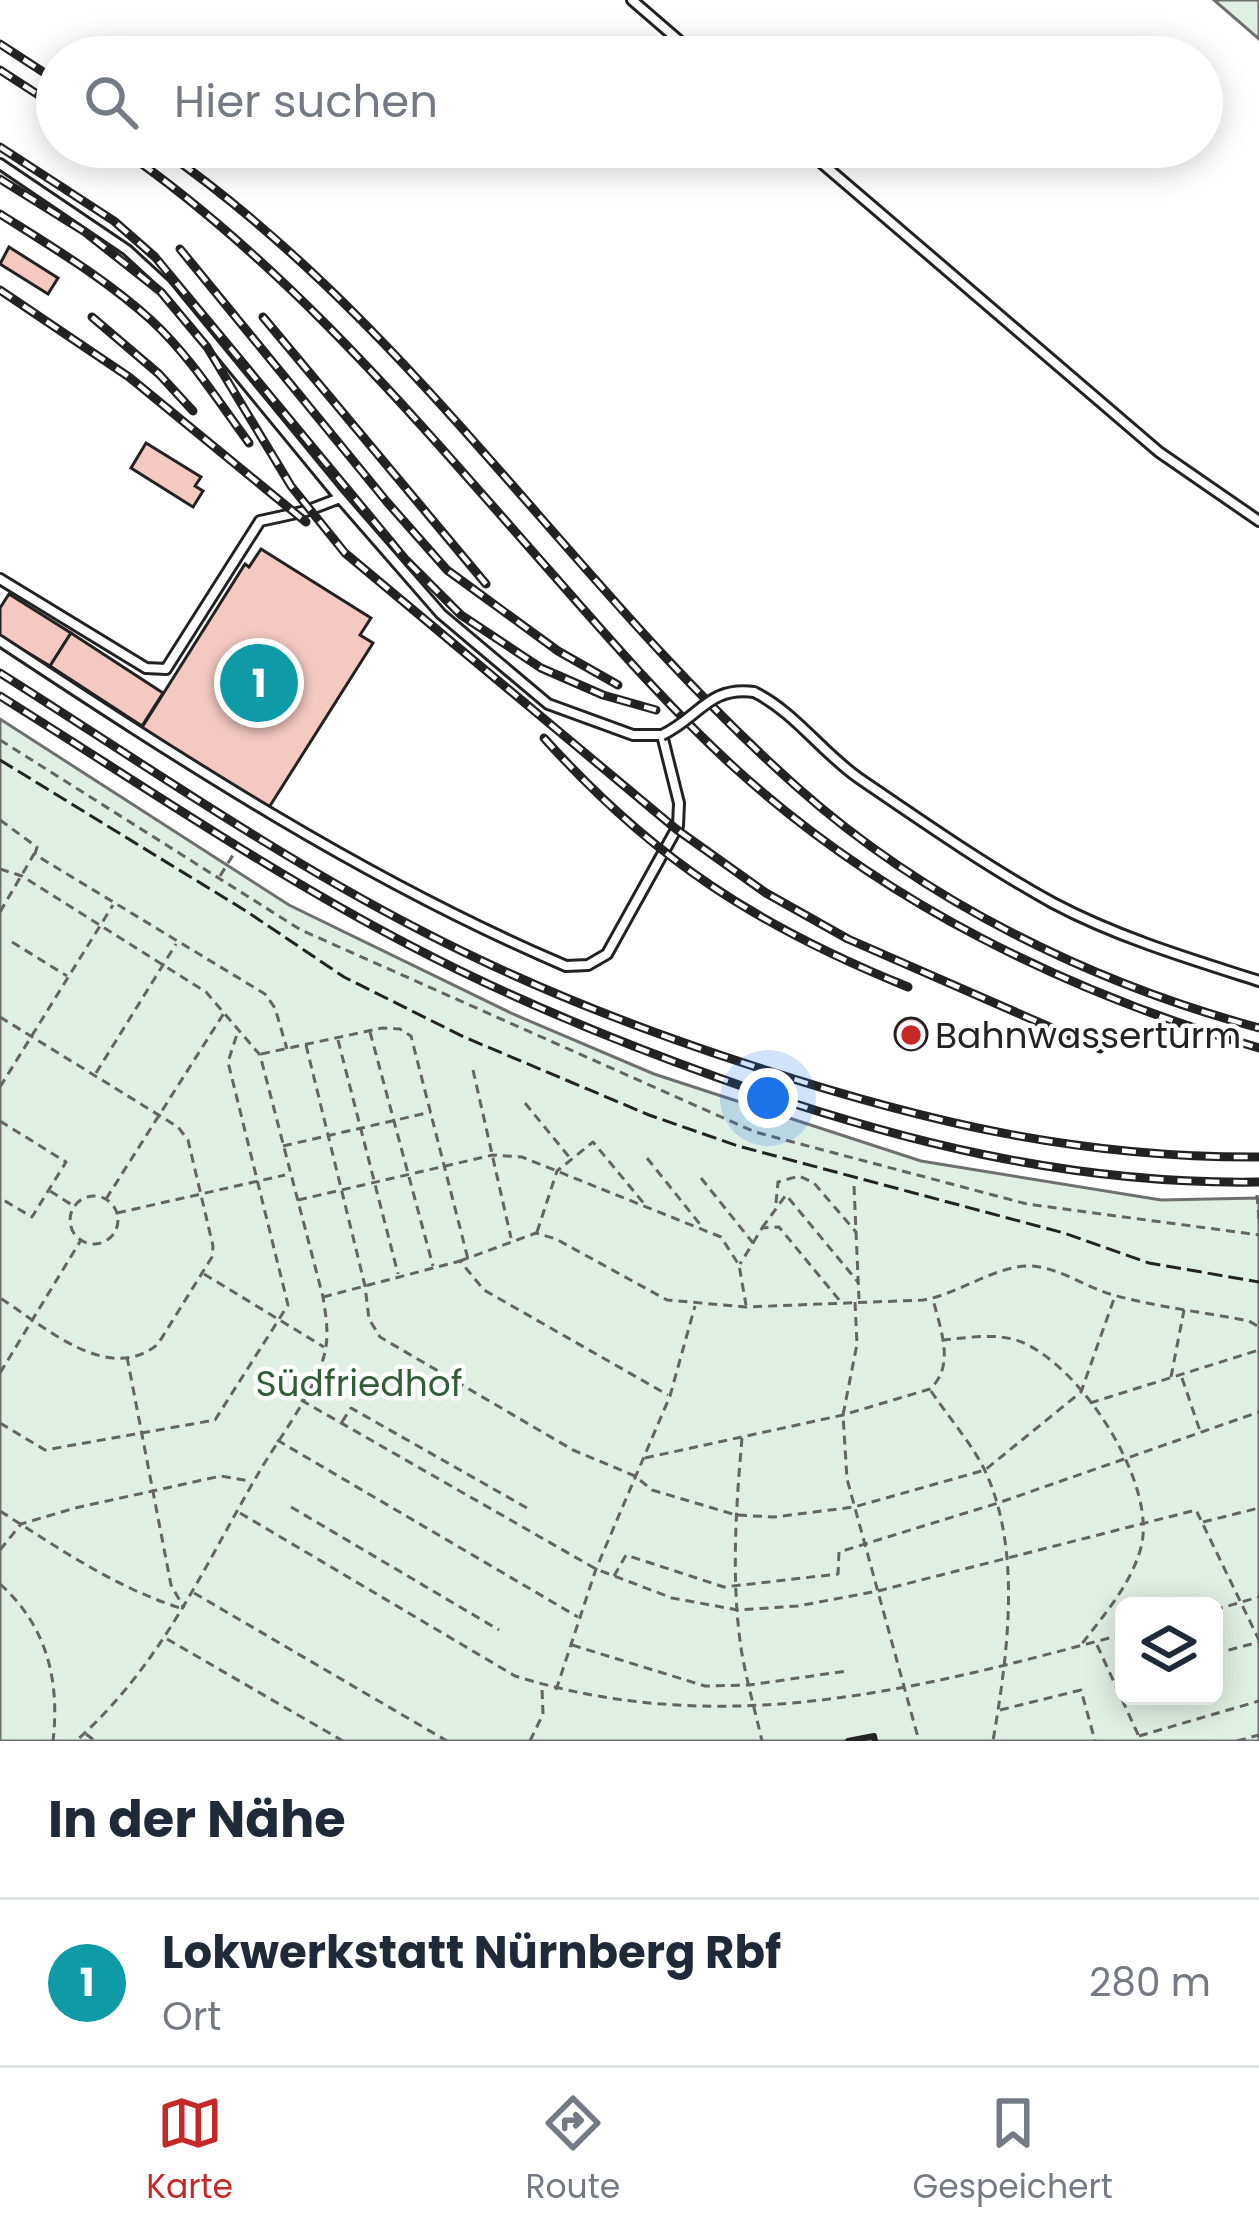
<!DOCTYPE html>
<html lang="de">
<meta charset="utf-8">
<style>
:root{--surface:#fff;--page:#f6f6f7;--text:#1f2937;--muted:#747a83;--line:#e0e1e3;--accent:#c62828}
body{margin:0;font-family:Poppins,sans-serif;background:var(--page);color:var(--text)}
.controls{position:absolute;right:36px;bottom:36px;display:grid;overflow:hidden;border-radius:18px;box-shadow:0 6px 30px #0003}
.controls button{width:108px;height:108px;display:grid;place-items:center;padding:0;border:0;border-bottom:3px solid var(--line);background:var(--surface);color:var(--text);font:60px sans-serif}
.you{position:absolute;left:768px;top:1098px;width:42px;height:42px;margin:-30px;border:9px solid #fff;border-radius:50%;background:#1a73e8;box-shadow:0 0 0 18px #1a73e833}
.badge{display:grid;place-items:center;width:78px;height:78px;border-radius:50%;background:var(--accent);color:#fff;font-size:39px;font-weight:700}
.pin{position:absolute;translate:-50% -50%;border:6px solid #fff;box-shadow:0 3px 12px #0006}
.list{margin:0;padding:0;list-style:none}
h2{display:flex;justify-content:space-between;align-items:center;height:156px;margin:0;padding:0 48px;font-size:51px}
h2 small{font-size:39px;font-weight:400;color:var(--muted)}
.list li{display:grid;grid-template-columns:78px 1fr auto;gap:36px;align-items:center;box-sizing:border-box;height:168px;padding:0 48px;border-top:3px solid var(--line)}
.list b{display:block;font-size:45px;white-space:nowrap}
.list p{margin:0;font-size:39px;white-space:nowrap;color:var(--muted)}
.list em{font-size:39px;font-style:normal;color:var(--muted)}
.icon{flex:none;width:66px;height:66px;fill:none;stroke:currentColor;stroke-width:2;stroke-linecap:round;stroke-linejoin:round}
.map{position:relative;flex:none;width:1259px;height:1741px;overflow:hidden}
.search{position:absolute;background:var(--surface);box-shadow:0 6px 30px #0003;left:36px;right:36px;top:36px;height:132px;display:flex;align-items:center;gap:30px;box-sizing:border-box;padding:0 42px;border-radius:66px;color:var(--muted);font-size:45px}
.sheet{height:324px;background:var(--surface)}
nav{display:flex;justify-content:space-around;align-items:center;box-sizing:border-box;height:168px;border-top:3px solid var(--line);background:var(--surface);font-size:33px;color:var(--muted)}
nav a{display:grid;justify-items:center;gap:6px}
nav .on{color:var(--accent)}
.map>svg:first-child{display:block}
.green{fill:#e0efe3;stroke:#6f6f6f;stroke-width:3;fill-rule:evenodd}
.building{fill:#f3c9c0;stroke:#222;stroke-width:3}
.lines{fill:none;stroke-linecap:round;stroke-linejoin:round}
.lane-casing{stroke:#222;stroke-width:14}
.path{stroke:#646464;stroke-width:3;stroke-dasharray:9 6;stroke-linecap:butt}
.lane{stroke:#fff;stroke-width:8}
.rail-casing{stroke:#222;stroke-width:9}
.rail{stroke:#fff;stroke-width:4.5;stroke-dasharray:14;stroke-linecap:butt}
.lane-bridge-casing{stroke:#222;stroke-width:14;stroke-linecap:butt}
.lane-bridge{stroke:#fff;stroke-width:8}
.fence{stroke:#222;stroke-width:3;stroke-dasharray:15 6;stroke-linecap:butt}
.wall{stroke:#222;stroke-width:6}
.poi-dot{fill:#c62828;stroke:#fff;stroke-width:4.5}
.labels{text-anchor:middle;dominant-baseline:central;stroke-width:9;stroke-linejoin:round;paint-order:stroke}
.poi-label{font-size:36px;fill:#222;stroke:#fff;text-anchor:start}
.park-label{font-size:36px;fill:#2f5e38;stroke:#fff}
</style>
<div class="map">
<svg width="1259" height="1741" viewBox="0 0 1259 1741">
<rect width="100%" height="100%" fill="#fff"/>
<g class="green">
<path d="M 1214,0 L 1259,0 L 1259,39 Z"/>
<path d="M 0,719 L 289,905 L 513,1014 L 654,1074 L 921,1161 L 1161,1200 L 1259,1198 L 1259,1741 L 0,1741 ZM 1214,1606 L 1214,1696 L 1124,1696 L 1124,1606 Z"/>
</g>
<g class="building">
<path d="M 9,247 L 58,278 L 48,294 L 0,264 Z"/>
<path d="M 146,443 L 201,477 L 195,486 L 203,491 L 193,507 L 131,468 Z"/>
<path d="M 261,549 L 371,618 L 360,635 L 373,643 L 268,809 L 141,729 L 245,564 L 249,567 Z"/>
<path d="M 9,594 L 71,633 L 50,666 L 0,636 L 0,608 Z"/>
<path d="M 71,633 L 163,693 L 142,726 L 50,666 Z"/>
<circle cx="911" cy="1034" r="16"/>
</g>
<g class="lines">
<defs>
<g id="lane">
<path d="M 632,0 L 698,57"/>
<path d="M 803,147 L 1159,452 L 1259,521"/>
<path d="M 0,164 L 127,250 L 165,285 L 340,498"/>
<path d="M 0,579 L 146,668 L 166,669 L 260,521 L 306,511 L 340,498 L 441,614 L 548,704 L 633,735 L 662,735 L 679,803 L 678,826 L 607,954 L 588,965 L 566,966 C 364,880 182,761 0,641"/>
<path d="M 754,692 C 795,712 822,753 860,779 C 923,822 986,866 1053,903 C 1117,937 1190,959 1259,981"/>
</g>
</defs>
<use href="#lane" class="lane-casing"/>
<g class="path">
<path d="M 0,740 L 301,930 L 755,1132 L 1027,1204 L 1259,1235"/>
<path d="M 0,820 L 37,847 L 35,854"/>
<path d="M 0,869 L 22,876 L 206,992 L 260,1055 L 323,1297 C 326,1316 329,1334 325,1352 C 316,1391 278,1439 258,1474 C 201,1572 162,1664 76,1741"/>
<path d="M 220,876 L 233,855"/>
<path d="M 0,912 L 34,854 L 265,994 L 275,1008 L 287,1049"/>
<path d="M 12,942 L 67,976"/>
<path d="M 0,1017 L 178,1127 L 188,1140 L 213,1246 L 212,1257 L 158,1344 C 108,1386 43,1325 0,1298"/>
<path d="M 370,1032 L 433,1266"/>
<path d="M 338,1040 L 398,1274"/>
<path d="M 306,1045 L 365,1286 L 369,1319 L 380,1337 L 573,1450 L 635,1476 L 652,1490 L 736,1515 L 774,1517 L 854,1507 L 985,1470 L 1081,1392 L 1115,1296"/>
<path d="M 261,1054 L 382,1028 L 400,1029 L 411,1036 L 468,1259"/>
<path d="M 473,1070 L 511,1238"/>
<path d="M 96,1073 L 176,944"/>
<path d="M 0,1087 L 113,905"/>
<path d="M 525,1103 L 570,1158"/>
<path d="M 0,1121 L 66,1162 L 32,1217 L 0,1198"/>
<path d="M 283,1146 L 431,1112"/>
<path d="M 647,1158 L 703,1228"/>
<path d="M 701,1178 L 753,1243 L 740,1264"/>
<path d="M 854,1186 L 859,1299"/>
<path d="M 50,1191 L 72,1205"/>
<path d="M 1257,1195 L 1259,1220"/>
<circle cx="94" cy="1220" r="24"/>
<path d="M 106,1199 L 224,1013"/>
<path d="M 298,1200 L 493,1155 L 522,1157 L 721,1237 L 739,1265 L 746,1305"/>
<path d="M 776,1203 L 778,1182 L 799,1176 L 814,1183 L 856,1232"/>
<path d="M 117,1213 L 285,1175"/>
<path d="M 762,1228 L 786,1195 L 858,1282"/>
<path d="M 537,1232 L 557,1171 L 593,1142 L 646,1206"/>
<path d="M 753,1243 L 762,1228 L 779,1227 L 840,1301"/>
<path d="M 460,1261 L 536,1233 L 556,1239 L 667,1300 L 746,1307 L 923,1300 C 959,1294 994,1266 1030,1266 C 1058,1267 1084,1286 1110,1294 C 1155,1307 1203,1312 1249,1321 L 1259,1327"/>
<path d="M 204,1274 L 324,1347"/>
<path d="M 323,1297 L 460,1261 L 484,1290 L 668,1395"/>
<path d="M 855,1302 L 857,1344 L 843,1415 L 847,1479 L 919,1741"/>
<path d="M 942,1340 C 966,1338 993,1333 1016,1340 C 1078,1360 1161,1486 1140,1551 C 1129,1587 1103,1616 1081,1645"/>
<path d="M 127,1357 L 171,1585 L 184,1608"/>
<path d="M 0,1373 L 81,1240"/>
<path d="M 1171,1377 L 1184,1310"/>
<path d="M 1182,1378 L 1200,1431"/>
<path d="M 931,1391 C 949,1418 974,1446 987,1475 C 1022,1555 1007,1658 993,1741"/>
<path d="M 301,1400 L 596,1569 L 672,1598 L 738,1610 L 798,1606 L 878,1591 L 1196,1510 L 1259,1640"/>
<path d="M 1090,1403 L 1259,1350"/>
<path d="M 342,1422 L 351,1408 L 527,1508"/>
<path d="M 0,1423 L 45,1450 L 215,1420 L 288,1305 L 228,1062 L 238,1031"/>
<path d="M 742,1438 C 736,1507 731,1579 741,1648 C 746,1679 755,1710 762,1741"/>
<path d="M 277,1440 L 578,1617"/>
<path d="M 645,1458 L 843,1415 L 930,1389 C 956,1365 940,1329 933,1299"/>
<path d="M 291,1507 L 499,1630"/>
<path d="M 0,1511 C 60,1549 114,1587 183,1609"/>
<path d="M 240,1513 L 515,1676 C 724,1741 920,1689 1124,1634"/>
<path d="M 1203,1522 L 1259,1508"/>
<path d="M 0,1550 L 21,1524 L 75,1508 L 221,1476 L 250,1481"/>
<path d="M 614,1576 L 626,1555 L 724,1587 L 838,1574 L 839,1552 L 998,1503 L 1259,1412"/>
<path d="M 0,1584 C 47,1626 60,1681 53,1741"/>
<path d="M 194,1593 L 447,1741"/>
<path d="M 1214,1610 L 1259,1597"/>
<path d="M 167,1639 L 343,1741"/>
<path d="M 572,1645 L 705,1686 L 749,1685 L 847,1671"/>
<path d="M 1097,1645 L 1141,1741"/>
<path d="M 1214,1654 L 1259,1642"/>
<path d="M 556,1690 L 596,1569 L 670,1396 L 695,1306"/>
<path d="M 1000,1710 L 1081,1690 L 1095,1741"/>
<path d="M 86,1734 L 95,1741"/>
<path d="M 1139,1736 L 1259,1701"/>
<path d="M 530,1741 L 543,1714 L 542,1688"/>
<path d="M 1237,1741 L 1259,1735"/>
</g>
<use href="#lane" class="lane"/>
<defs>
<g id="rail">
<path d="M 0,44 L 57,81"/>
<path d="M 0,70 L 57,107"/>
<path d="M 0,147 L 114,221 L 155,257 L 406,560 L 461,615 L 541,668 L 603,695 L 656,710"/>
<path d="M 118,147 C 289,265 419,423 556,578 C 613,643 671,710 736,769 C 884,903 1068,993 1259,1048"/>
<path d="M 158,147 C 413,323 569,584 797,787 C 926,902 1092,983 1259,1028"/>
<path d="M 0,179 L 85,232 L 161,292 L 207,347 L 291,486 L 345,553 L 676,829 L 766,893 L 848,939 L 1100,1049"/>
<path d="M 0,214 C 52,247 106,279 151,320 C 190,356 218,401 249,443"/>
<path d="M 180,249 L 387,502 L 447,570 L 558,651 L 618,685"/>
<path d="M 0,290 L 129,377 L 306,522"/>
<path d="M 92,317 L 159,374 L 193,411"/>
<path d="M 263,317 L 486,584"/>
<path d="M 0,673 C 138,760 273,854 418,929 C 525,985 638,1029 753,1066 C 925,1122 1077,1158 1259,1157"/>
<path d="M 0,696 C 136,781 269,872 411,946 C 510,998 613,1040 719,1078 C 895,1141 1071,1185 1259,1182"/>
<path d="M 544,738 C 653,859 757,926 908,987"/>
</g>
</defs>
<use href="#rail" class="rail-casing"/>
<use href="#rail" class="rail"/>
<defs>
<path id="lane-bridge" d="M 662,735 C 699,718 708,686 754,692"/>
</defs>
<use href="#lane-bridge" class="lane-bridge-casing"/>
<use href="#lane-bridge" class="lane-bridge"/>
<path class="fence" d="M 0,760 L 246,911 L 344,977 L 464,1037 L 649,1115 L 738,1146 L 1064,1233 L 1149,1263 L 1259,1282"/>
<path class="wall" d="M 848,1741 L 874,1736 L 875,1741"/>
</g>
<circle class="poi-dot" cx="911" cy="1035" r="12"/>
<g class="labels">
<g class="poi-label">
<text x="935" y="1035">Bahnwasserturm</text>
</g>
<g class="park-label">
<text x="359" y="1383">Südfriedhof</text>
</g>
</g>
</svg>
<div class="controls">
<button><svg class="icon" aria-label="layers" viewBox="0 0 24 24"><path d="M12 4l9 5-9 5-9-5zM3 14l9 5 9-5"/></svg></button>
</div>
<div class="you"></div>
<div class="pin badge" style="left:259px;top:683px;background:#0f9aa8">1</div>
<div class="search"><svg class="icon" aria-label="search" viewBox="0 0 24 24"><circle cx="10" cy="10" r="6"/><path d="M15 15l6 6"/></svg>Hier suchen</div>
</div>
<section class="sheet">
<h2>In der Nähe<small></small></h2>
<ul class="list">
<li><span class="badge" style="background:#0f9aa8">1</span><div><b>Lokwerkstatt Nürnberg Rbf</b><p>Ort</p></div><em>280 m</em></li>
</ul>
</section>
<nav>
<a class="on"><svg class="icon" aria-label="map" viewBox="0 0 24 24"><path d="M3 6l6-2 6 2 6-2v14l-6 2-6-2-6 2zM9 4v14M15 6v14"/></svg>Karte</a>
<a><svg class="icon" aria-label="directions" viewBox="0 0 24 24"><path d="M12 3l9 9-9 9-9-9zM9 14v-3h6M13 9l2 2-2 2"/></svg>Route</a>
<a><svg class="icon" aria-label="saved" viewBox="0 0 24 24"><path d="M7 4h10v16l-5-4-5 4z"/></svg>Gespeichert</a>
</nav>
